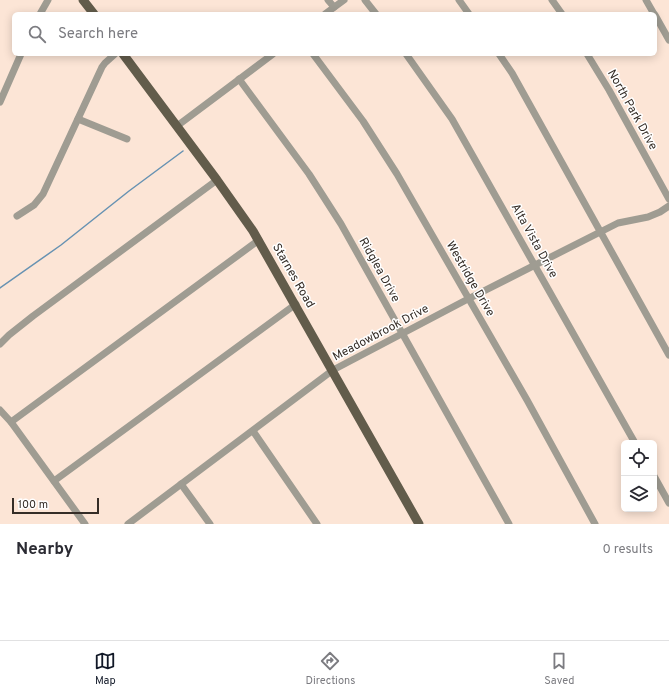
<!DOCTYPE html>
<style>
:root{--surface:#fff;--page:#f7f7f7;--text:#2b2b33;--muted:#7c7c81;--line:#e1e1e2;--accent:#111827}
body{margin:0;font-family:Overpass,sans-serif;background:var(--page);color:var(--text)}
.controls{position:absolute;right:12px;bottom:12px;display:grid;overflow:hidden;border-radius:6px;box-shadow:0 2px 10px #0003}
.controls button{width:36px;height:36px;display:grid;place-items:center;padding:0;border:0;border-bottom:1px solid var(--line);background:var(--surface);color:var(--text);font:20px sans-serif}
.scale{position:absolute;left:12px;bottom:10px;width:87px;box-sizing:border-box;padding-left:4px;border:2px solid #352d27;border-top:0;font-size:11px;line-height:14px;white-space:nowrap;color:#352d27;-webkit-text-stroke:3px #fff;paint-order:stroke}
.list{margin:0;padding:0;list-style:none}
h2{display:flex;justify-content:space-between;align-items:center;height:52px;margin:0;padding:0 16px;font-size:17px}
h2 small{font-size:13px;font-weight:400;color:var(--muted)}
.icon{flex:none;width:22px;height:22px;fill:none;stroke:currentColor;stroke-width:2;stroke-linecap:round;stroke-linejoin:round}
.map{position:relative;flex:none;width:669px;height:524px;overflow:hidden}
.search{position:absolute;background:var(--surface);box-shadow:0 2px 10px #0003;left:12px;right:12px;top:12px;height:44px;display:flex;align-items:center;gap:10px;box-sizing:border-box;padding:0 14px;border-radius:6px;color:var(--muted);font-size:15px}
.sheet{height:116px;background:var(--surface)}
nav{display:flex;justify-content:space-around;align-items:center;box-sizing:border-box;height:56px;border-top:1px solid var(--line);background:var(--surface);font-size:11px;color:var(--muted)}
nav a{display:grid;justify-items:center;gap:2px}
nav .on{color:var(--accent)}
.map>svg:first-child{display:block}
.lines{fill:none;stroke-linecap:round;stroke-linejoin:round}
.stream{stroke:#6792b2;stroke-width:1.5}
.minor{stroke:#9f9c92;stroke-width:7}
.major{stroke:#625c4b;stroke-width:9}
.labels{text-anchor:middle;dominant-baseline:central;stroke-width:3;stroke-linejoin:round;paint-order:stroke}
.street-label{font-size:12px;fill:#352d27;stroke:#fff}
</style>
<div class="map">
<svg width="669" height="524" viewBox="0 0 669 524">
<rect width="100%" height="100%" fill="#fce5d6"/>
<g class="lines">
<path class="stream" d="M 0,288 L 61,245 L 129,191 L 183,151"/>
<g class="minor">
<path d="M 328,0 L 334,7"/>
<path d="M 365,0 L 376,14"/>
<path d="M 459,0 L 469,14"/>
<path d="M 552,0 L 562,14"/>
<path d="M 646,0 L 654,14"/>
<path d="M 40,14 L 48,0"/>
<path d="M 325,14 L 344,0"/>
<path d="M 655,15 L 669,40"/>
<path d="M 313,54 L 363,121 L 397,174 L 527,400 L 595,524"/>
<path d="M 406,54 L 452,119 L 635,443"/>
<path d="M 499,54 L 512,73 L 669,355"/>
<path d="M 587,54 L 609,90 L 669,199"/>
<path d="M 239,79 L 309,174 L 341,224 L 509,524"/>
<path d="M 0,102 L 21,54"/>
<path d="M 78,119 L 127,139"/>
<path d="M 177,126 L 273,54"/>
<path d="M 17,216 L 34,205 L 43,194 L 102,67 L 105,63 L 115,54"/>
<path d="M 0,344 L 9,335 L 33,316 L 217,180"/>
<path d="M 0,410 L 11,422 L 85,524"/>
<path d="M 11,422 L 259,240"/>
<path d="M 253,431 L 317,524"/>
<path d="M 654,476 L 669,503"/>
<path d="M 54,481 L 296,304"/>
<path d="M 181,484 L 210,524"/>
<path d="M 128,524 L 333,370 L 468,299 L 618,223 L 648,217 L 660,212 L 669,206"/>
</g>
<g class="major">
<path d="M 83,0 L 94,14"/>
<path d="M 123,54 L 217,180 L 253,231 L 419,524"/>
</g>
</g>
<g class="labels">
<g class="street-label">
<text transform="translate(632 110) rotate(61)">North Park Drive</text>
<text transform="translate(534 241) rotate(61)">Alta Vista Drive</text>
<text transform="translate(379 270) rotate(61)">Ridglea Drive</text>
<text transform="translate(293 276) rotate(60)">Starnes Road</text>
<text transform="translate(470 279) rotate(60)">Westridge Drive</text>
<text transform="translate(381 333) rotate(-28)">Meadowbrook Drive</text>
</g>
</g>
</svg>
<div class="controls">
<button><svg class="icon" aria-label="locate" viewBox="0 0 24 24"><circle cx="12" cy="12" r="6"/><path d="M12 2v4M12 18v4M2 12h4M18 12h4"/></svg></button>
<button><svg class="icon" aria-label="layers" viewBox="0 0 24 24"><path d="M12 4l9 5-9 5-9-5zM3 14l9 5 9-5"/></svg></button>
</div>
<div class="scale">100 m</div>
<div class="search"><svg class="icon" aria-label="search" viewBox="0 0 24 24"><circle cx="10" cy="10" r="6"/><path d="M15 15l6 6"/></svg>Search here</div>
</div>
<section class="sheet">
<h2>Nearby<small>0 results</small></h2>
<ul class="list">
</ul>
</section>
<nav>
<a class="on"><svg class="icon" aria-label="map" viewBox="0 0 24 24"><path d="M3 6l6-2 6 2 6-2v14l-6 2-6-2-6 2zM9 4v14M15 6v14"/></svg>Map</a>
<a><svg class="icon" aria-label="directions" viewBox="0 0 24 24"><path d="M12 3l9 9-9 9-9-9zM9 14v-3h6M13 9l2 2-2 2"/></svg>Directions</a>
<a><svg class="icon" aria-label="saved" viewBox="0 0 24 24"><path d="M7 4h10v16l-5-4-5 4z"/></svg>Saved</a>
</nav>
